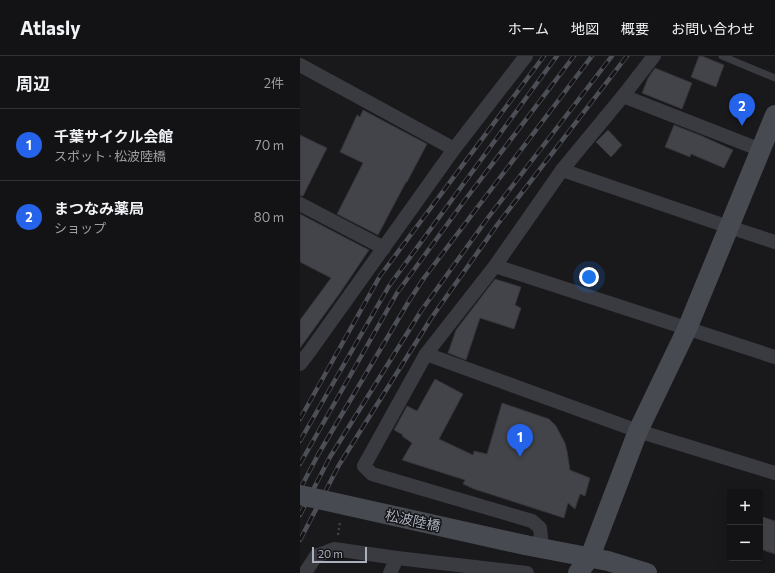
<!DOCTYPE html>
<html lang="ja">
<meta charset="utf-8">
<style>
:root{--surface:#131315;--page:#1c1c1e;--text:#f1f3f6;--muted:#9d9ea0;--line:#323234;--accent:#2563eb}
body{margin:0;font-family:Commissioner,"Noto Sans JP",sans-serif;background:var(--page);color:var(--text)}
.controls{position:absolute;right:12px;bottom:12px;display:grid;overflow:hidden;border-radius:4px;box-shadow:0 4px 16px #0002}
.controls button{width:36px;height:36px;display:grid;place-items:center;padding:0;border:0;border-bottom:1px solid var(--line);background:var(--surface);color:var(--text);font:20px sans-serif}
.scale{position:absolute;left:12px;bottom:10px;width:55px;box-sizing:border-box;padding-left:4px;border:2px solid #aab0bc;border-top:0;font-size:11px;line-height:14px;white-space:nowrap;color:#aab0bc;-webkit-text-stroke:3px #141417;paint-order:stroke}
.you{position:absolute;left:289px;top:221px;width:14px;height:14px;margin:-10px;border:3px solid #fff;border-radius:50%;background:#1a73e8;box-shadow:0 0 0 6px #1a73e833}
.badge{display:grid;place-items:center;width:26px;height:26px;border-radius:50%;background:var(--accent);color:#fff;font-size:13px;font-weight:700}
.pin{position:absolute;translate:-50% -33px;filter:drop-shadow(0 1px 2px #0008)}
.pin::after{content:'';position:absolute;top:21px;width:14px;height:12px;background:inherit;clip-path:polygon(0 0,100% 0,50% 100%)}
.list{margin:0;padding:0;list-style:none}
h2{display:flex;justify-content:space-between;align-items:center;height:52px;margin:0;padding:0 16px;font-size:17px}
h2 small{font-size:13px;font-weight:400;color:var(--muted)}
.list li{display:grid;grid-template-columns:26px 1fr auto;gap:12px;align-items:center;box-sizing:border-box;height:72px;padding:0 16px;border-top:1px solid var(--line)}
.list b{display:block;font-size:15px;white-space:nowrap}
.list p{margin:0;font-size:13px;white-space:nowrap;color:var(--muted)}
.list em{font-size:13px;font-style:normal;color:var(--muted)}
.map{position:relative;flex:none;width:475px;height:517px;overflow:hidden}
header{display:flex;align-items:center;gap:24px;box-sizing:border-box;height:56px;padding:0 20px;background:var(--surface);border-bottom:1px solid var(--line)}
header strong{font-size:19px}
nav{display:flex;gap:22px;margin-inline-start:auto;font-size:14px}
main{display:flex}
aside{flex:1;background:var(--surface)}
.map>svg:first-child{display:block}
.building{fill:#434449;stroke:#333338}
.lines{fill:none;stroke-linecap:round;stroke-linejoin:round}
.path{stroke:#3f4248;stroke-width:2.5;stroke-dasharray:2 3;stroke-linecap:butt}
.lane{stroke:#393b41;stroke-width:7}
.street{stroke:#393b41;stroke-width:14}
.secondary{stroke:#474a51;stroke-width:20}
.rail-casing{stroke:#4c4f56;stroke-width:4.5}
.rail{stroke:#141417;stroke-width:3;stroke-dasharray:9;stroke-linecap:butt}
.secondary-bridge{stroke:#474a51;stroke-width:20}
.labels{text-anchor:middle;dominant-baseline:central;stroke-width:3;stroke-linejoin:round;paint-order:stroke}
.street-label{font-size:14px;fill:#aab0bc;stroke:#141417}
</style>
<header>
<strong>Atlasly</strong>
<nav><a>ホーム</a><a>地図</a><a>概要</a><a>お問い合わせ</a></nav>
</header>
<main>
<aside>
<h2>周辺<small>2件</small></h2>
<ul class="list">
<li><span class="badge">1</span><div><b>千葉サイクル会館</b><p>スポット · 松波陸橋</p></div><em>70 m</em></li>
<li><span class="badge">2</span><div><b>まつなみ薬局</b><p>ショップ</p></div><em>80 m</em></li>
</ul>
</aside>
<div class="map">
<svg width="475" height="517" viewBox="0 0 475 517">
<rect width="100%" height="100%" fill="#19191c"/>
<g class="building">
<path d="M 399,0 L 402,0 L 424,9 L 416,31 L 391,21 Z"/>
<path d="M 355,12 L 392,27 L 382,53 L 342,37 L 348,22 Z"/>
<path d="M 63,54 L 127,88 L 107,126 L 106,126 L 78,179 L 37,158 L 63,107 L 40,96 L 57,59 L 60,61 Z"/>
<path d="M 374,69 L 402,80 L 433,94 L 424,112 L 391,98 L 390,101 L 365,91 Z"/>
<path d="M 308,74 L 322,89 L 311,101 L 296,86 Z"/>
<path d="M 0,79 L 27,92 L 3,140 L 0,140 Z"/>
<path d="M 0,158 L 69,194 L 40,237 L 0,292 L 0,264 L 31,222 L 0,206 Z"/>
<path d="M 195,223 L 221,231 L 215,249 L 221,252 L 214,273 L 180,262 L 166,304 L 148,297 L 156,274 Z"/>
<path d="M 135,323 L 163,338 L 139,383 L 173,399 L 174,395 L 187,398 L 202,347 L 249,363 L 256,370 L 265,387 L 267,395 L 270,414 L 290,422 L 285,440 L 280,438 L 275,453 L 268,447 L 264,462 L 174,433 L 163,428 L 165,424 L 102,404 L 112,387 L 102,380 L 103,379 L 94,374 L 107,350 L 117,355 Z"/>
<path d="M 460,460 L 475,465 L 475,498 L 460,493 Z"/>
</g>
<g class="lines">
<path class="path" d="M 38,479 L 40,466"/>
<path class="lane" d="M 422,0 L 475,22"/>
<g class="street">
<path d="M 0,9 L 154,93"/>
<path d="M 323,40 L 461,94"/>
<path d="M 262,114 L 429,171 L 475,186"/>
<path d="M 0,148 L 84,192"/>
<path d="M 195,210 L 475,301"/>
<path d="M 126,298 L 338,375 L 475,417"/>
<path d="M 0,308 L 10,295 L 154,93 L 226,0"/>
<path d="M 242,492 L 240,472 L 232,465 L 72,418 L 64,410 L 126,298 L 195,210 L 262,114 L 323,40 L 354,0"/>
<path d="M 5,517 L 16,500 L 34,493 L 97,502 L 227,517"/>
<path d="M 90,517 L 97,502"/>
</g>
<g class="secondary">
<path d="M 225,489 L 308,505 L 347,517"/>
<path d="M 278,517 L 290,501 L 338,375 L 387,273 L 475,59"/>
</g>
<defs>
<g id="rail">
<path d="M 0,363 L 80,220 L 244,0"/>
<path d="M 0,385 L 89,230 L 237,27 L 257,0"/>
<path d="M 0,408 L 97,237 L 165,144 L 274,0"/>
<path d="M 0,433 L 19,397 L 109,245 L 124,222 L 292,0"/>
<path d="M 0,459 L 30,401 L 121,255 L 187,163 L 312,0"/>
<path d="M 0,484 L 39,409 L 132,261 L 197,169 L 327,0"/>
</g>
</defs>
<use href="#rail" class="rail-casing"/>
<use href="#rail" class="rail"/>
<path class="secondary-bridge" d="M 0,439 L 225,489"/>
</g>
<g class="labels">
<g class="street-label">
<text transform="translate(113 464) rotate(12)">松波陸橋</text>
</g>
</g>
</svg>
<div class="controls">
<button>+</button>
<button>−</button>
</div>
<div class="scale">20 m</div>
<div class="you"></div>
<div class="pin badge" style="left:220px;top:401px">1</div>
<div class="pin badge" style="left:442px;top:70px">2</div>
</div>
</main>
